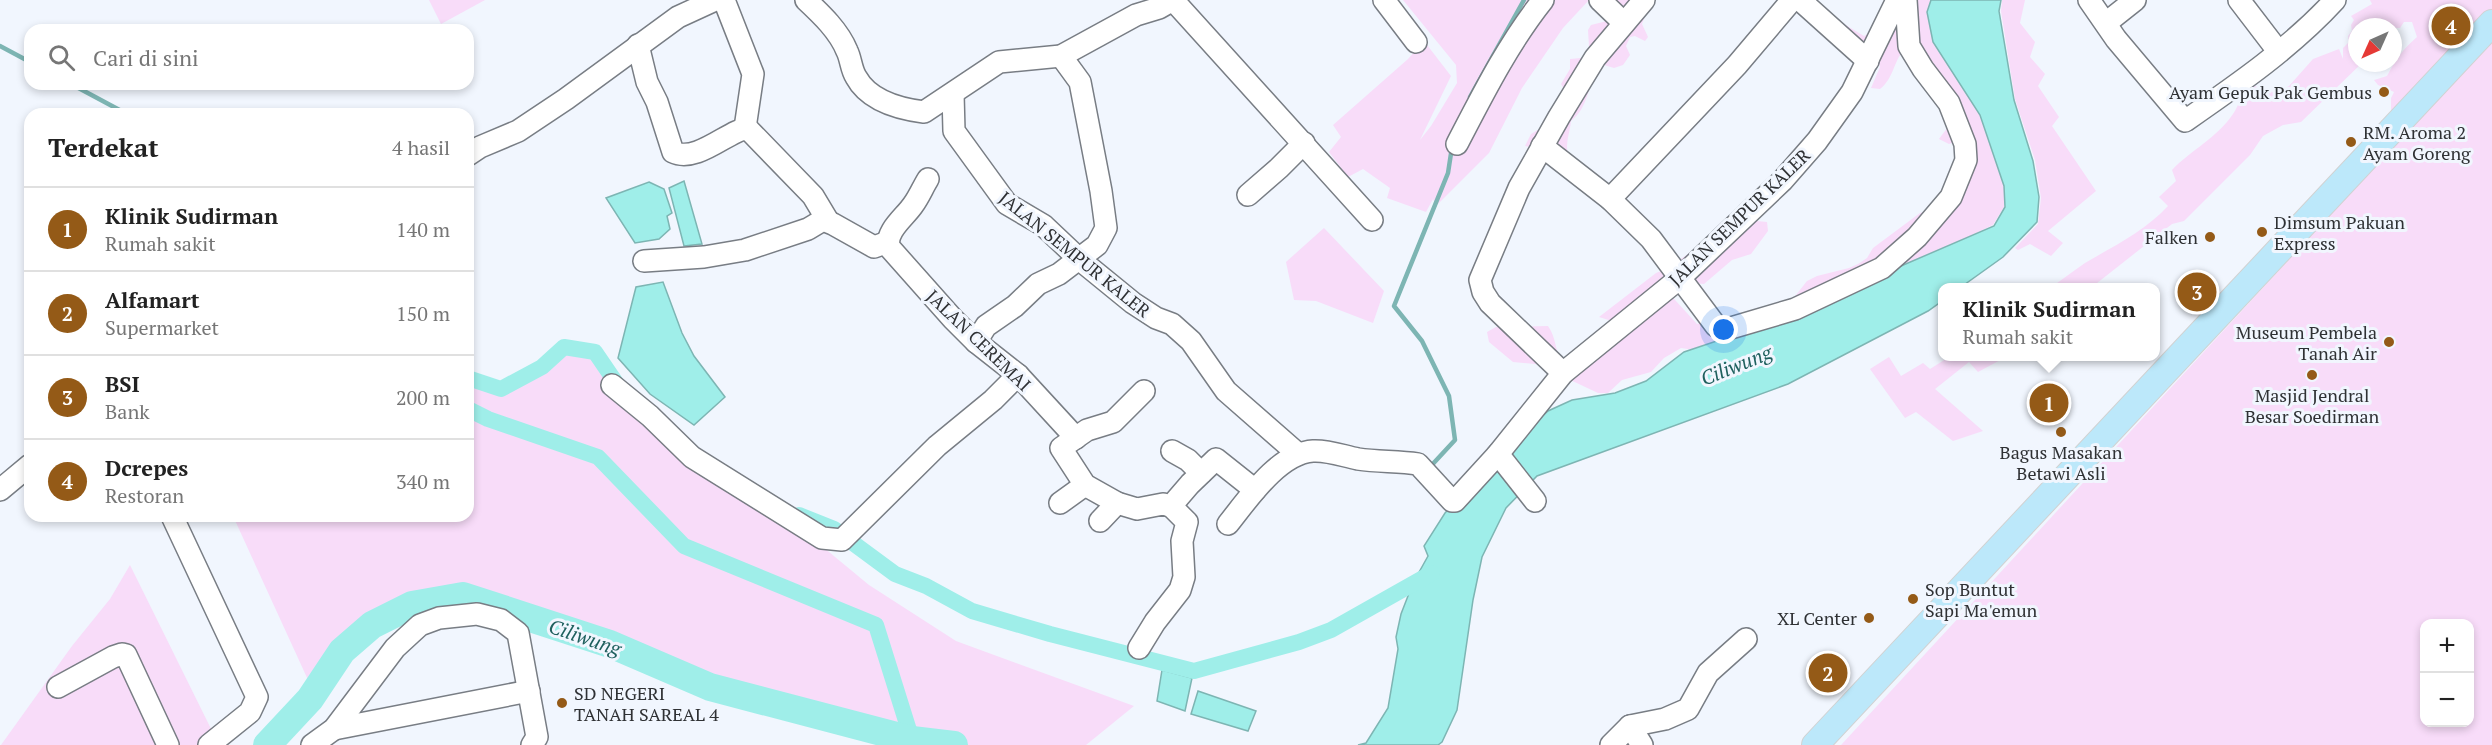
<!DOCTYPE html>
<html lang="id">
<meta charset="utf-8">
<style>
:root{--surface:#fff;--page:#f6f6f6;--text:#222;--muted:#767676;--line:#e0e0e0;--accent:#945a17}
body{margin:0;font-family:"PT Serif",serif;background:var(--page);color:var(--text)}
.controls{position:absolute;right:18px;bottom:18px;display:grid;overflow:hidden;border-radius:12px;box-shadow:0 3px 9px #0003}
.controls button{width:54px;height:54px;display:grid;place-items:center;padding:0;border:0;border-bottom:2px solid var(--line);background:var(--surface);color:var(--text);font:30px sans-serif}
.compass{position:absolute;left:2348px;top:18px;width:54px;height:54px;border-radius:50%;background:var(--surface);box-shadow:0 3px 9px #0003;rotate:225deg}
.you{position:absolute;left:1724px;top:330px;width:21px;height:21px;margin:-15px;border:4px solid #fff;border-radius:50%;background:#1a73e8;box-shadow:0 0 0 9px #1a73e833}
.badge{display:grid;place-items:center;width:39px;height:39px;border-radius:50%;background:var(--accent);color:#fff;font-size:20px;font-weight:700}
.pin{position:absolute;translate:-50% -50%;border:3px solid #fff;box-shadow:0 2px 6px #0006}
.popup{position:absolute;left:1938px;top:283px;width:222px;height:78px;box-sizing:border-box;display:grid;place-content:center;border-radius:12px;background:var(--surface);filter:drop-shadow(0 2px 4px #0005);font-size:20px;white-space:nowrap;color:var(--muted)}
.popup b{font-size:22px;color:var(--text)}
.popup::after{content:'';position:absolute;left:50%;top:100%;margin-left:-12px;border:12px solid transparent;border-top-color:var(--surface)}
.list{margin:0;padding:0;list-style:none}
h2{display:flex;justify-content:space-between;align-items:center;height:78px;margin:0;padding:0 24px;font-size:26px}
h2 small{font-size:20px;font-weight:400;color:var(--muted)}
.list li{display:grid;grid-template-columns:39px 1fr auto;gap:18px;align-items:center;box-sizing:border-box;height:84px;padding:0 24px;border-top:2px solid var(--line)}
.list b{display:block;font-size:22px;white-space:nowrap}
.list p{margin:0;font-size:20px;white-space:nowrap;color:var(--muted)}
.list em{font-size:20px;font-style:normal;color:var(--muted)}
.icon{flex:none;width:33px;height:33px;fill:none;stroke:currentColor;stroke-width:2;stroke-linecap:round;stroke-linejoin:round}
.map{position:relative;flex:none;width:2492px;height:745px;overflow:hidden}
.search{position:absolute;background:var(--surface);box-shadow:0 3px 9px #0003;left:24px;top:24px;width:450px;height:66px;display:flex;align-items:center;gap:15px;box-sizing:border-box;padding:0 21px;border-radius:18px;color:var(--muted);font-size:22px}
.panel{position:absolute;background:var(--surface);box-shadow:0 3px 9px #0003;left:24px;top:108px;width:450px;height:414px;border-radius:18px}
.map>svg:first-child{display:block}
.green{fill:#f8dcf9;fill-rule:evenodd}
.water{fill:#9feee9;stroke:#7db5b3;stroke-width:1.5}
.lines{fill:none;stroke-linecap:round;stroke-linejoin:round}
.stream{stroke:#7db5b3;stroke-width:4.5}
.canal{stroke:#9feee9;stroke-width:16}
.river{stroke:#9feee9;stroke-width:28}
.minor-casing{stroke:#787d84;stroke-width:24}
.major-casing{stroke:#d1d2d2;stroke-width:28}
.minor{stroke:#fff;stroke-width:21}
.major{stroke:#bce8fa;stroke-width:26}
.poi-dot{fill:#945a17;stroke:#f1f6fe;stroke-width:2}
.labels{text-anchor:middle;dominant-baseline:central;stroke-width:6;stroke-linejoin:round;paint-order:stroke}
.poi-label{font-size:18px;fill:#2f3134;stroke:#f1f6fe;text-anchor:end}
.street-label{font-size:18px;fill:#2f3134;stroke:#f1f6fe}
.water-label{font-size:20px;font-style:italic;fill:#1f605e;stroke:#f1f6fe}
</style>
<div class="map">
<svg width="2492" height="745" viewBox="0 0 2492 745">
<rect width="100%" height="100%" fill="#f1f6fe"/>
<g class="green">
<path d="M 429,0 L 485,0 L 441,24 Z"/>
<path d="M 1403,0 L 1589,0 L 1563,28 L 1522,88 L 1489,153 L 1436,206 L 1433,199 L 1426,212 L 1387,198 L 1390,188 L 1363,169 L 1348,177 L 1329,152 L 1341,137 L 1333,125 L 1408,59 L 1424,41 L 1451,76 L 1420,140 L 1431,126 L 1457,83 L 1456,65 Z"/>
<path d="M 1617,0 L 1632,0 L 1605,28 L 1605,33 L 1643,6 L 1645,16 L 1642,24 L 1648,37 L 1645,41 L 1635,36 L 1630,37 L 1626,46 L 1630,55 L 1623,65 L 1614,68 L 1604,65 L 1595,71 C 1588,90 1587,108 1571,121 C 1570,132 1565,143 1568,154 L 1525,146 L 1531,134 L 1546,125 L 1548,114 L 1552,110 L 1564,89 L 1561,84 L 1570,69 L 1570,59 L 1581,58 L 1584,61 L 1592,51 L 1589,46 L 1588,30 L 1591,25 L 1607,21 L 1617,5 Z"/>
<path d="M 1888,0 L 1931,0 L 1927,13 L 1933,42 L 1980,115 L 2004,186 L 2004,207 L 1993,225 L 1947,247 L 1701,351 L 1681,348 L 1664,358 L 1651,372 L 1622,380 L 1608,393 L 1598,393 L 1564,377 L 1546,365 L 1513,362 L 1489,342 L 1487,332 L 1496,327 L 1548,326 C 1556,337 1555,350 1561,361 L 1618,323 L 1599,317 L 1656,273 L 1666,269 L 1691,252 L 1748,224 L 1757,221 L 1767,222 L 1768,231 L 1751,254 L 1732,260 L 1704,284 L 1694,283 L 1665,289 L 1697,324 L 1707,322 L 1716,324 L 1792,300 L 1807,281 L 1817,276 L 1849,268 L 1858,264 L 1867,258 L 1873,248 L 1920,213 L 1939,208 L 1958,199 L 1966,191 L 1971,169 L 1959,141 L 1949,144 L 1939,139 C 1951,122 1965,112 1953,90 L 1943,88 L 1904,50 C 1893,62 1894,78 1880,89 L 1871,88 L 1880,67 L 1877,57 L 1839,21 L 1864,36 L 1873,31 Z"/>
<path d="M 2002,0 L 2025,0 L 2020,23 L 2035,42 L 2030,57 L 2045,74 L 2038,86 L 2059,117 L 2052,126 L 2096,191 L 2048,231 L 2063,243 L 2051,256 L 2030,244 L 2018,250 L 2015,248 L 2038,224 L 2041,198 L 2035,160 L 2015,99 L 2001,11 Z"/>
<path d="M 2370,0 L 2492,0 L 2492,28 L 2468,32 L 2459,23 L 2450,33 L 2459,49 L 2399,110 L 2391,111 L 2391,98 L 2394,92 L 2378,85 L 2374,80 L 2387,76 C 2396,59 2402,50 2417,37 L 2412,22 L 2404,22 L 2400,28 L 2357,27 L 2357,63 L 2362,63 L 2301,122 L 2283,125 L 2263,136 L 2250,155 L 2184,221 L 2172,224 L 2092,287 L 2050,288 C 2062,280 2073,271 2085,263 C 2114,246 2145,231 2168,206 L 2159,197 L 2176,181 L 2172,170 C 2191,150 2217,138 2233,114 C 2239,106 2241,94 2248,84 L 2276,93 L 2289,86 L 2313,59 L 2339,49 L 2343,59 L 2343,48 L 2349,42 L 2348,36 L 2352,31 L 2351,25 L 2354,20 L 2351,16 L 2372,4 Z"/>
<path d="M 2492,36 L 2492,745 L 1841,745 L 2467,67 ZM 2424,624 L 2470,624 L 2470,722 L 2424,722 Z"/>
<path d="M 1324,228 L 1384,291 L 1373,323 L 1316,301 L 1294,300 L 1286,262 Z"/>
<path d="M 564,347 L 595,352 L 623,403 L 823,547 L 869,585 L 956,641 L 1134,706 L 1086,745 L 954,745 L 912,740 L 710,687 L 623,650 L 463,596 L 412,605 L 372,625 L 341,654 L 314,693 L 233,516 L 468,516 L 468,378 L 501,389 L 542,367 Z"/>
<path d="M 1889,357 L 1901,376 L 1923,363 L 1930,369 L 1949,357 L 2006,357 L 1978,372 L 1969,362 L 1935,389 L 1983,431 L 1953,441 L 1916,412 L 1905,418 L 1870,369 Z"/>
<path d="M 130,565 L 219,745 L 1,745 L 72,646 L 110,599 Z"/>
</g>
<g class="water">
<path d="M 1931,0 L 2001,0 L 1999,11 L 2014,100 L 2033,161 L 2039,197 L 2037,222 L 2003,257 L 1961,287 L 1942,288 L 1942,301 L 1928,311 L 1788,384 L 1537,476 L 1506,508 L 1482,557 L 1473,600 L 1457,710 L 1442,742 L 1438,745 L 1358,745 L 1366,743 L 1388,708 L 1398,649 L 1396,637 L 1401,614 L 1413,583 L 1428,556 L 1424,546 L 1445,513 L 1508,447 L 1548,411 L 1572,400 L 1615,393 L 1646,381 L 1684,352 L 1812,309 L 1901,266 L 1994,226 L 2005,207 L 2004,186 L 1980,115 L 1933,42 L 1927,12 Z"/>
<path d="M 684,181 L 702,244 L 684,246 L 669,188 Z"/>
<path d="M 649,182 L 664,189 L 672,213 L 667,216 L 670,229 L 659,239 L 635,243 L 606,198 Z"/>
<path d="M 663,282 L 682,333 L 694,356 L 725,397 L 694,425 L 650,394 L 618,358 L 636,287 Z"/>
<path d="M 1162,670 L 1192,678 L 1185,711 L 1157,701 Z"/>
<path d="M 1198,691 L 1256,711 L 1248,731 L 1191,714 Z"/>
</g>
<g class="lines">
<g class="stream">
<path d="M 0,46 L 30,62"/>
<path d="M 71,84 L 127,114"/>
<path d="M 1470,97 L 1524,0"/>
<path d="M 1430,467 L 1455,440 L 1449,396 L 1422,341 L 1394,306 L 1448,173 L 1452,147"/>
</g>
<g class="canal">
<path d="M 468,378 L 501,389 L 542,367 L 564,347 L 595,352 L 623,393"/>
<path d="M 468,409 L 488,419 L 598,457 L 684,546 L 876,625 L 912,740"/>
<path d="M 799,515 L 834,529 L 895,574 L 926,586 L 972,611 L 1050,634 L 1194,671 L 1299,642 L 1331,630 L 1432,573"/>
</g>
<path class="river" d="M 267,745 L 310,699 L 342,651 L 372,625 L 412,605 L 463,596 L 610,644 L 710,687 L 912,740 L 954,745"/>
<defs>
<g id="minor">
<path d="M 724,0 L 753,74 L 745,128"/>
<path d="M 806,0 C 821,14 839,31 847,51 C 851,59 851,69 856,77 C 869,101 900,109 924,112 L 999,62 L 1061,56 L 1136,15 L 1159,8 L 1173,0"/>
<path d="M 1173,0 L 1372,220"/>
<path d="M 1384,0 L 1416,42"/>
<path d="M 1600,0 L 1624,23"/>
<path d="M 1800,0 L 1868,61"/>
<path d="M 2089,0 L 2116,39 L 2185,121 C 2237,85 2292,47 2335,0"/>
<path d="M 2239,0 L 2278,51"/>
<path d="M 2106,23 L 2135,0"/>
<path d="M 638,45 L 647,82 L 657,102 L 673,152 C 698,164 732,127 748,129 L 813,196 L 828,221"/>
<path d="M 953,94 L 954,131 L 1007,204 L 1043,225 L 1079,259 L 1133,303 L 1156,318 L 1172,324 L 1191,341 L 1226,391 L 1298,454"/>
<path d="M 1457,144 C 1483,94 1508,44 1543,0"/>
<path d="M 1542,146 L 1610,199 L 1651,239 L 1716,326 L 1724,330 L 1795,309 L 1882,268 L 1917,237 L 1951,197 L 1966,160 L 1965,144 L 1949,103 L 1923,69 L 1909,46 L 1906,0"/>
<path d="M 468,155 L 480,147 L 518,131 L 566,99 L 678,17 L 715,0"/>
<path d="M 928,179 C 923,187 919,197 913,205 C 905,217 885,231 889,247 L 953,319 L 976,342 L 1018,375 L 1076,438"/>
<path d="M 1248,195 L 1279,168 L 1304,143"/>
<path d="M 1610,199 L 1737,65 L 1792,0"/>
<path d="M 644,261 L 704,257 L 745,250 L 808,229 L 823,220 L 833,224 L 874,247 L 888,242"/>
<path d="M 976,342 L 986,326 L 1015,306 L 1038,284 L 1059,274 L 1097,245 L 1106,228 L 1101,191 L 1080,82 L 1061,56"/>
<path d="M 1563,373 L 1490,303 L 1483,292 L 1480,280 L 1519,188 L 1559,117 L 1595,58 L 1644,0"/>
<path d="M 612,385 L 650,416 L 692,457 L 822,538 L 842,540 L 937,446 L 993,400 L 1018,375"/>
<path d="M 1144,391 L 1113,422 L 1087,430 L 1061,448 L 1085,485 L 1117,503 L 1137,509 L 1163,504 L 1171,506 L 1190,484 L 1216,459 L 1255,490"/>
<path d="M 1172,451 L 1188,460 L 1201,473"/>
<path d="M 1498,454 L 1535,501"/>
<path d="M 0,490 L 30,465"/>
<path d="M 1060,503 L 1085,485"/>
<path d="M 172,516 L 257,697 L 250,712 L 209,745"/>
<path d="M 1100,521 L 1117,503"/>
<path d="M 1228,524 C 1248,499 1279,453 1313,451 C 1328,450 1343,456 1358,459 C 1378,462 1398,461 1418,464 L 1452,501 L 1455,501 L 1498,454 L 1563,373 L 1680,278 L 1782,181 L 1817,141 L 1852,92 L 1897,0"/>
<path d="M 1139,648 L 1155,622 L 1180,590 L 1184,577 L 1182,541 L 1187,522 L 1171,506"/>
<path d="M 58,687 L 113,657 L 122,654 L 126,655 L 168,745"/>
<path d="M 1630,726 L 1642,745"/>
<path d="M 334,729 L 529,691"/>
<path d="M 312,745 L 334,729 L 395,648 L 420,625 L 439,618 L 477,614 L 501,620 L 518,633 L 537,737 L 532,745"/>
<path d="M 1611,745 L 1630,726 L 1665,719 L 1688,709 L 1708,673 L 1746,639"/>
</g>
<path id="major" d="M 1815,745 L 2492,23"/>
</defs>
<use href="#minor" class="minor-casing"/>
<use href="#major" class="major-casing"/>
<use href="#minor" class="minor"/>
<use href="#major" class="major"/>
</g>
<g class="poi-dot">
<circle cx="2384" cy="92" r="6"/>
<circle cx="2351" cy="142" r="6"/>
<circle cx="2262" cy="232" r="6"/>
<circle cx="2210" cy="237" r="6"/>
<circle cx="2389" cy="342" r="6"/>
<circle cx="2312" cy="375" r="6"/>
<circle cx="2061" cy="432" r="6"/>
<circle cx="1913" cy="599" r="6"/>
<circle cx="1869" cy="618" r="6"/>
<circle cx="562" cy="703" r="6"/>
</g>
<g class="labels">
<g class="poi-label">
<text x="2372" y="92">Ayam Gepuk Pak Gembus</text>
<text x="2363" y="132" text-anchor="start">RM. Aroma 2<tspan x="2363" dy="21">Ayam Goreng</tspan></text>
<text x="2274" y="222" text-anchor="start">Dimsum Pakuan<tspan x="2274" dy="21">Express</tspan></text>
<text x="2198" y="237">Falken</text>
<text x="2377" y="332">Museum Pembela<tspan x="2377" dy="21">Tanah Air</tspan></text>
<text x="2312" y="395" text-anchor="middle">Masjid Jendral<tspan x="2312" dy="21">Besar Soedirman</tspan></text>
<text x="2061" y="452" text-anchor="middle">Bagus Masakan<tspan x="2061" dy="21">Betawi Asli</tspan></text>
<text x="1925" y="589" text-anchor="start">Sop Buntut<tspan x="1925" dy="21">Sapi Ma'emun</tspan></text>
<text x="1857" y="618">XL Center</text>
<text x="574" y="693" text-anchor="start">SD NEGERI<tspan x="574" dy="21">TANAH SAREAL 4</tspan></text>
</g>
<g class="street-label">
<text transform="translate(1739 217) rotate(-44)">JALAN SEMPUR KALER</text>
<text transform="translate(1075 254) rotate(39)">JALAN SEMPUR KALER</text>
<text transform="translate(979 340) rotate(44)">JALAN CEREMAI</text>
</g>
<g class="water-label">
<text transform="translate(1736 365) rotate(-22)">Ciliwung</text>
<text transform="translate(585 637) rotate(19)">Ciliwung</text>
</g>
</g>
</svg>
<div class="controls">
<button>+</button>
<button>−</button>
</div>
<svg class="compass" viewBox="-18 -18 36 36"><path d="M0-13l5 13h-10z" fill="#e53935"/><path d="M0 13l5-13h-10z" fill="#767676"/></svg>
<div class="you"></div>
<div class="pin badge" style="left:2049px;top:403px">1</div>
<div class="popup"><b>Klinik Sudirman</b>Rumah sakit</div>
<div class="pin badge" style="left:1828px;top:673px">2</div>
<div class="pin badge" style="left:2197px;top:292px">3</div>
<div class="pin badge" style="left:2451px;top:26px">4</div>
<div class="search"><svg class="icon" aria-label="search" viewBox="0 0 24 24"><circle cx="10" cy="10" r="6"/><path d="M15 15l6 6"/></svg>Cari di sini</div>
<section class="panel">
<h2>Terdekat<small>4 hasil</small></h2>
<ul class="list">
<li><span class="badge">1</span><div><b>Klinik Sudirman</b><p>Rumah sakit</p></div><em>140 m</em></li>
<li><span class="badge">2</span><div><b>Alfamart</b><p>Supermarket</p></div><em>150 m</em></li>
<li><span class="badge">3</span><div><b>BSI</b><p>Bank</p></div><em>200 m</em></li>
<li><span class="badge">4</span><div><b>Dcrepes</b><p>Restoran</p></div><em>340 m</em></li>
</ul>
</section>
</div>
